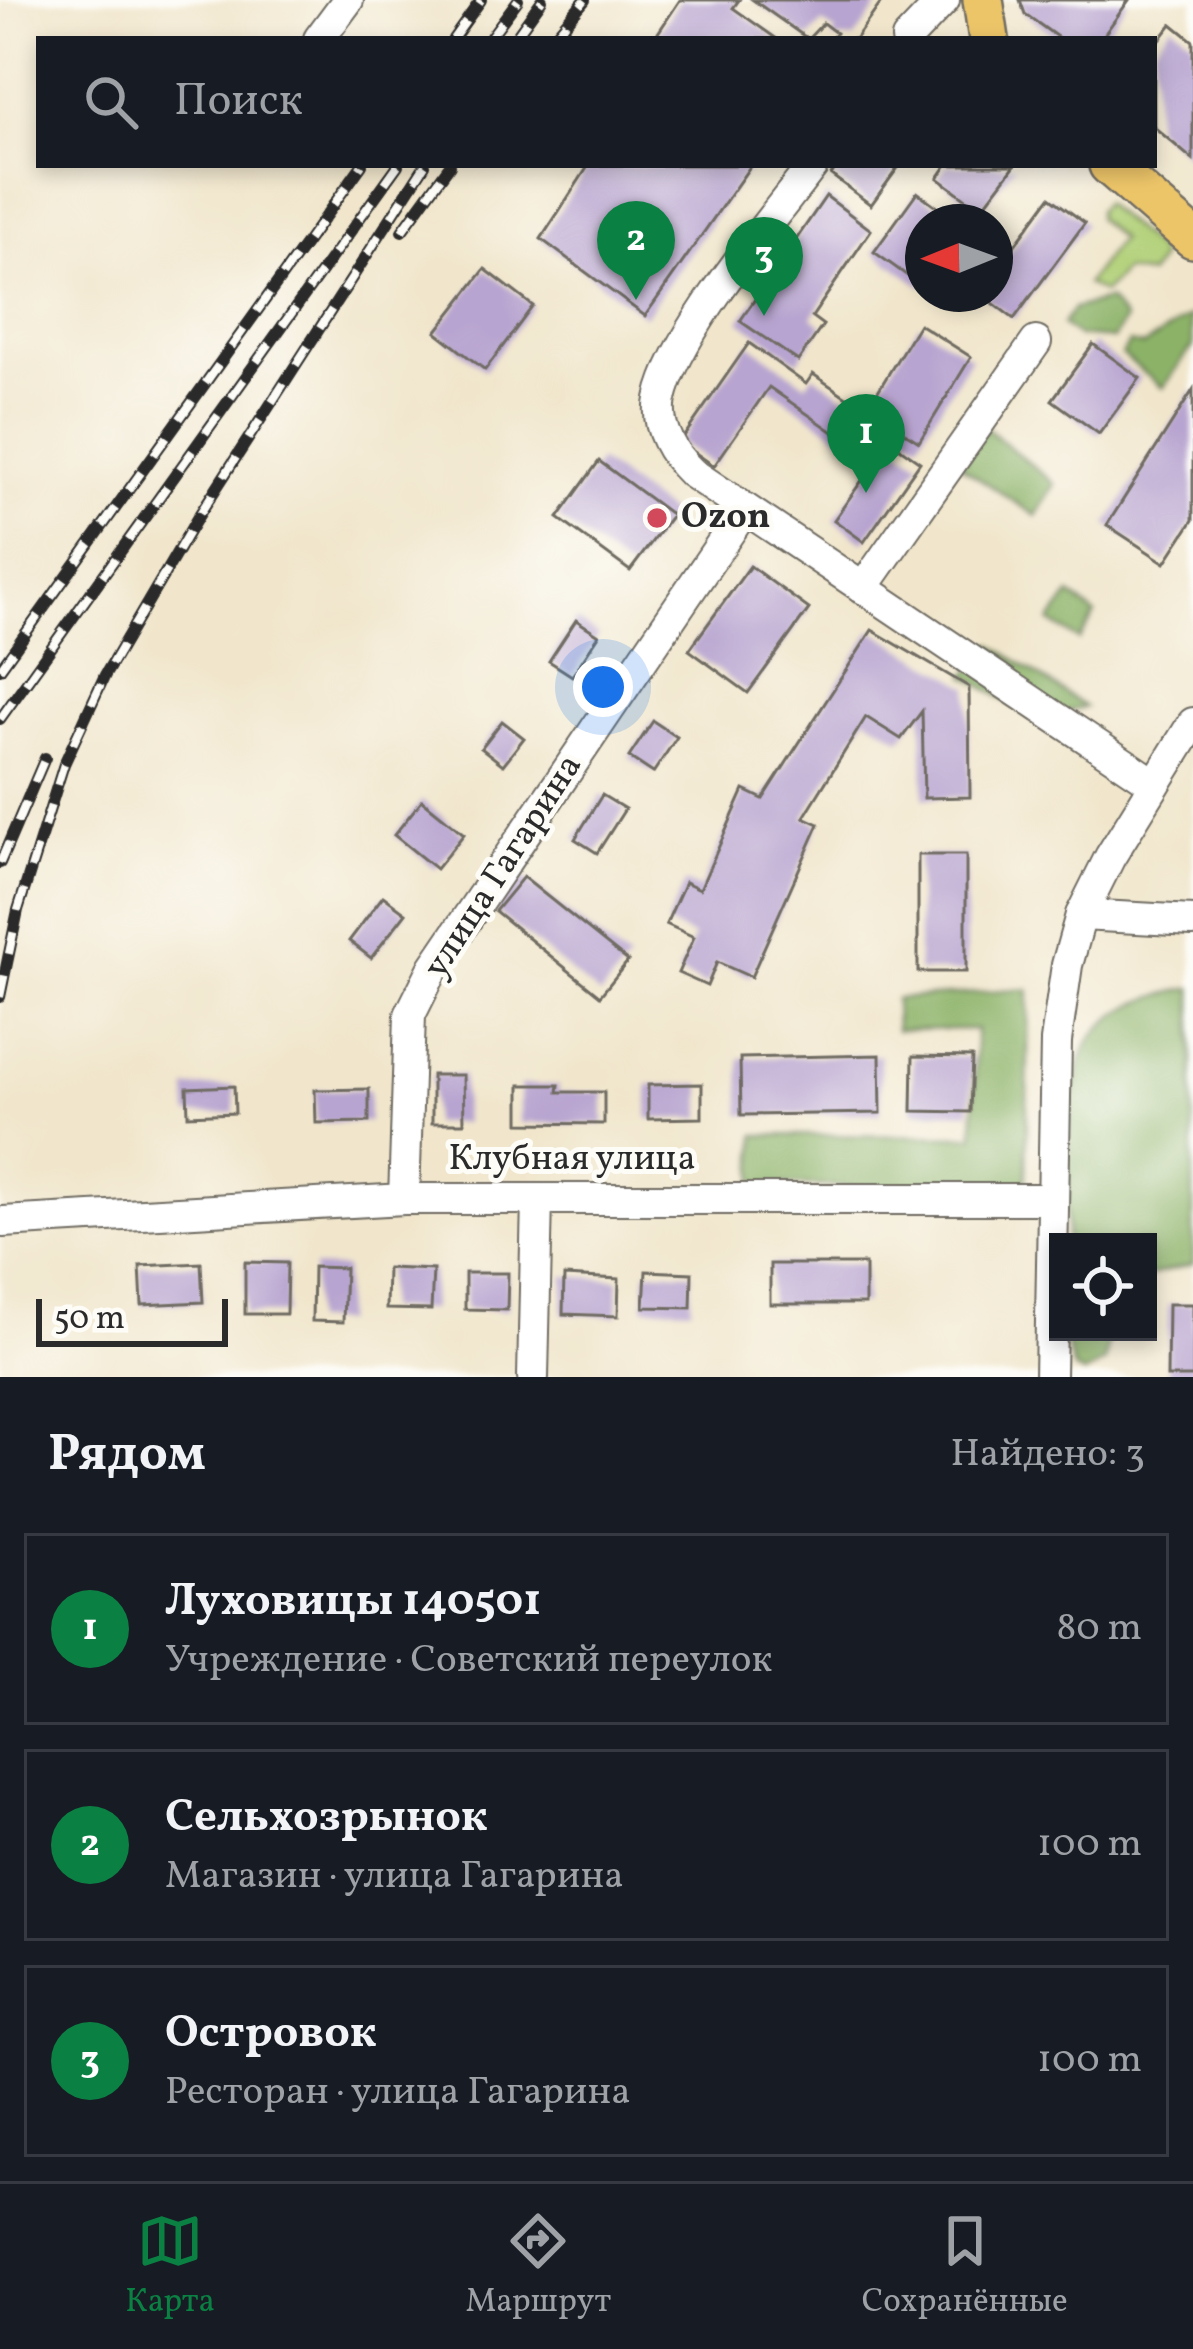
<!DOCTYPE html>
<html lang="ru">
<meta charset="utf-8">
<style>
:root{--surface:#171b24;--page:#242831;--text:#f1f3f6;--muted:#9ea1a6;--line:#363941;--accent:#0b8043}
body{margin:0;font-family:Vollkorn,serif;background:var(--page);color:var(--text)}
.controls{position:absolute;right:36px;bottom:36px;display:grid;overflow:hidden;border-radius:0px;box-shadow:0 6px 18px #0003}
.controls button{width:108px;height:108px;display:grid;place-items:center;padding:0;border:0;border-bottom:3px solid var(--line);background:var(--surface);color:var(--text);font:60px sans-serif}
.compass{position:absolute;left:905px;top:204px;width:108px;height:108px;border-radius:50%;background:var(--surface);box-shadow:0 6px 18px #0003;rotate:269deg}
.scale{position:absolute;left:36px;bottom:30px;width:192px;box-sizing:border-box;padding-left:12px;border:6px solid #2b2b2b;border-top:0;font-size:33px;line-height:42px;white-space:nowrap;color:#2b2b2b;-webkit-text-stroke:9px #fdfcf7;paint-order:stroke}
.you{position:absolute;left:603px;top:687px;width:42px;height:42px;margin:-30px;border:9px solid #fff;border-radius:50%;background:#1a73e8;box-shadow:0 0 0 18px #1a73e833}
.badge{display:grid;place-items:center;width:78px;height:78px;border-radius:50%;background:var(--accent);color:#fff;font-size:39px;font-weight:700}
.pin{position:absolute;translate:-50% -99px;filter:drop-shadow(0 3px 6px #0008)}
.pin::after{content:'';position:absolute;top:63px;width:42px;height:36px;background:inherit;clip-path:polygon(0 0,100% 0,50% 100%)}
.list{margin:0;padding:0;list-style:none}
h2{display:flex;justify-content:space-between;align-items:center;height:156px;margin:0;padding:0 48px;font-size:51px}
h2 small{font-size:39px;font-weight:400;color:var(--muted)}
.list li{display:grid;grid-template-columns:78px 1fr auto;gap:36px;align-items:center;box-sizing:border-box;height:192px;margin:0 24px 24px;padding:0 24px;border:3px solid var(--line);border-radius:0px}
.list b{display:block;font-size:45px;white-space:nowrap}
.list p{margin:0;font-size:39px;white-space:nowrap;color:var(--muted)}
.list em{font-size:39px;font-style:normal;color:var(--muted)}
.icon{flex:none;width:66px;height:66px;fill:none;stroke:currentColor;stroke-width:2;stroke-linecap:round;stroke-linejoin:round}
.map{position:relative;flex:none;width:1193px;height:1377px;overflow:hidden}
.search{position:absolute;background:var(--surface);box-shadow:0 6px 18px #0003;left:36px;right:36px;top:36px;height:132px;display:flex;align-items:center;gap:30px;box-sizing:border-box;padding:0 42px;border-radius:0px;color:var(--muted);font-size:45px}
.sheet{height:804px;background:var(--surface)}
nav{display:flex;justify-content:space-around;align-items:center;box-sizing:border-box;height:168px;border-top:3px solid var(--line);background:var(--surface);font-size:33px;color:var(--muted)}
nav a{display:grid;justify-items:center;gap:6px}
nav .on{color:var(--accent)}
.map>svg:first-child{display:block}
.green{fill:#b1d078;stroke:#6e7e52;stroke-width:3}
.forest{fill:#8cb268;stroke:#5c6e4a;stroke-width:3}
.building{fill:#b8a4d0}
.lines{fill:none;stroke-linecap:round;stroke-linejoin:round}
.minor-casing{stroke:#706c63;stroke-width:34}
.major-casing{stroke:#706c63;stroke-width:44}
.minor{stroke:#fff;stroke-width:30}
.major{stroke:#edc569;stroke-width:39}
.rail-casing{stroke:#2b2b2b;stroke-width:12}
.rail{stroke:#fdfcf7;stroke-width:8;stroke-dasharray:22;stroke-linecap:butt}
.poi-dot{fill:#d1495b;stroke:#fdfcf7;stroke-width:4.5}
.labels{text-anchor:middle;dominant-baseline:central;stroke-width:10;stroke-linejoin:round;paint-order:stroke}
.poi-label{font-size:36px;font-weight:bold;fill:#2b2b2b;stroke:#fdfcf7;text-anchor:start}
.street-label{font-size:36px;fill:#2b2b2b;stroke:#fdfcf7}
</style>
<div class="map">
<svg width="1193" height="1377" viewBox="0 0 1193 1377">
<rect width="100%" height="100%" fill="#fdfcf7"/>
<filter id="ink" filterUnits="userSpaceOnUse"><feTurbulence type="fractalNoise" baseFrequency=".00833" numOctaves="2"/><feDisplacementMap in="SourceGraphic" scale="24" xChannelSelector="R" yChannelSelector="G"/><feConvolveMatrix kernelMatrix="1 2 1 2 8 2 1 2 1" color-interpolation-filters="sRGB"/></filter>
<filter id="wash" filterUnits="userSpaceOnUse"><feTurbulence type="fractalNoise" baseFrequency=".004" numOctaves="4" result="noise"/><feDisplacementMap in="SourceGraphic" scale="48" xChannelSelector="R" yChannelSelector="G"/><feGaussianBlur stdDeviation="2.7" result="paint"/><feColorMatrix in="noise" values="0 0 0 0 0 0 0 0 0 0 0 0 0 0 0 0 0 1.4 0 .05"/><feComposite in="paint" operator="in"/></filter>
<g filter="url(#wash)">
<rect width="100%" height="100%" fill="#f1e6cc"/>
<path class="green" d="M 1103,203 L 1156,249 L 1160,259 L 1149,275 L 1124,271 L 1103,293 L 1086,284 L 1120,239 L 1097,219 L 1097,210 Z"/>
<g class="forest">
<path d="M 1108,300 L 1125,320 L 1113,339 L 1077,336 L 1062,325 L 1073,309 Z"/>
<path d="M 1190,316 L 1193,345 L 1163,388 L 1122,355 L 1129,343 L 1143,346 Z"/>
<path d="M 986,428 L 1055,484 L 1036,516 L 961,466 Z"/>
<path d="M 1070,595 L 1095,614 L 1079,640 L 1050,622 Z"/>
<path d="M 992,644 L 1085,707 L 1036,720 L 966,676 Z"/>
<path d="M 1193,988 L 1193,1264 L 1148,1276 L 1148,1242 L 1066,1242 C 1068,1194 1064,1073 1093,1037 C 1117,1006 1156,994 1193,988 Z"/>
<path d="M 1029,989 L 1026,1191 L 754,1184 L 756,1135 L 974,1136 L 976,1029 L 896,1030 L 895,999 Z"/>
<path d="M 1063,1332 L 1109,1332 L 1105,1362 L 1084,1374 L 1074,1369 Z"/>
</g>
<g id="blocks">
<g class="building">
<path d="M 680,0 L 739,0 L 733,8 L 777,39 L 654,39 Z"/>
<path d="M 753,0 L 883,0 L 855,39 L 831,39 L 836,33 L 823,23 L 808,39 Z"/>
<path d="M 1020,0 L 1129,0 L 1101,39 L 1060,39 L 1025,14 Z"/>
<path d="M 1172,24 L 1193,41 L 1193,160 L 1154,127 L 1154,47 Z"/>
<path d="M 589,165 L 751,165 L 645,316 L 541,239 Z"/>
<path d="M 838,165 L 900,165 L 871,205 L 831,175 Z"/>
<path d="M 947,165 L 1015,165 L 981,210 L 938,178 Z"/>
<path d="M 917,192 L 958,222 L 923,222 L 923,287 L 874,252 Z"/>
<path d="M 826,196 L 871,230 L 812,317 L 823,325 L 798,361 L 740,321 Z"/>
<path d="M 1050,197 L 1085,223 L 1014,319 L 981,294 L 995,294 L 995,272 Z"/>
<path d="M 485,269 L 533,306 L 485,370 L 436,332 Z"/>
<path d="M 919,324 L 971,357 L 919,442 L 867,409 Z"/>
<path d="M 749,343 L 806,384 L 813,374 L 877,418 L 856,448 L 769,387 L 714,466 L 680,442 Z"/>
<path d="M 1093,344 L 1140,378 L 1099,434 L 1052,400 Z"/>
<path d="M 1193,390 L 1193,520 L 1165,563 L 1107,525 Z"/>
<path d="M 890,441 L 920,462 L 864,542 L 834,520 Z"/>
<path d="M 599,461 L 672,515 L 630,571 L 558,518 Z"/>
<path d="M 750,566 L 809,609 L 748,693 L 689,650 Z"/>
<path d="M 576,620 L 599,635 L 572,676 L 549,661 Z"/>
<path d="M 872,630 L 969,687 L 970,797 L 924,798 L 922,711 L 901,739 L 866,717 L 804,817 L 819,824 L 751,977 L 717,962 L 707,986 L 678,973 L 694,937 L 666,924 L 685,882 L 700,889 L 744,790 L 763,799 Z"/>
<path d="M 502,721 L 524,738 L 503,765 L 481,748 Z"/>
<path d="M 653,721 L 677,737 L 653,773 L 629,757 Z"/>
<path d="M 602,795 L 625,809 L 597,853 L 575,839 Z"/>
<path d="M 422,800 L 464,834 L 436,869 L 394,835 Z"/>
<rect x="918" y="855" width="48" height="117"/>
<path d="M 523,877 L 628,961 L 600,996 L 495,911 Z"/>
<path d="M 383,896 L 406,913 L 371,958 L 349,941 Z"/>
<path d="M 880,1055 L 881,1113 L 741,1115 L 740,1058 Z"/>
<path d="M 913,1056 L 972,1057 L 970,1112 L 912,1111 Z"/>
<path d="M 432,1075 L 463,1075 L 464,1123 L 432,1123 Z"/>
<path d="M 702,1084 L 702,1118 L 648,1119 L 648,1085 Z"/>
<path d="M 520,1085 L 559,1085 L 558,1092 L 604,1092 L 604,1124 L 520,1123 Z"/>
<path d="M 234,1086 L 235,1113 L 188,1115 L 187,1088 Z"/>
<path d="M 369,1089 L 369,1122 L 316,1123 L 315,1090 Z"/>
<path d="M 245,1262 L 287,1263 L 286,1314 L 245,1314 Z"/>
<path d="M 201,1263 L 203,1302 L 142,1305 L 140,1266 Z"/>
<rect x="770" y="1264" width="95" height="40"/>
<path d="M 313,1267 L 345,1268 L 343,1322 L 312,1321 Z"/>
<path d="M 387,1268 L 433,1270 L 431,1310 L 386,1309 Z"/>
<path d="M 646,1271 L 692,1273 L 691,1308 L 644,1307 Z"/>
<path d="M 465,1273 L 508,1273 L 507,1310 L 465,1309 Z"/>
<path d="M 564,1276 L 619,1279 L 618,1316 L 563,1314 Z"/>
<path d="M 1168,1304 L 1193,1304 L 1193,1377 L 1167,1377 Z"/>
</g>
</g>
</g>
<g filter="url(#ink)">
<use href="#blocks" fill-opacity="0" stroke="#706c63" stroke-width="3"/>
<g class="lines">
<defs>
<g id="minor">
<path d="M 319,39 L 348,0"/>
<path d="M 907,39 L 944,0"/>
<path d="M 813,165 C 770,222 675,333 661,399 C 655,427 673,455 692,473 L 1155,784"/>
<path d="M 863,588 L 1036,342"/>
<path d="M 1081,915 L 1193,921"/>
<path d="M 404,1199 L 410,1015 L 434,967 L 745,509"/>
<path d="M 3,1222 L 404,1199 L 1052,1199"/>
<path d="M 533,1377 L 537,1199"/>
<path d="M 1050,1377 L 1056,1041 L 1067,965 L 1081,915 L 1110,857 L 1193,723"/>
</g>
<g id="major">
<path d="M 983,0 L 989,39"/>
<path d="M 1109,165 L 1193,238"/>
</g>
</defs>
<use href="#minor" class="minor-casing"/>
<use href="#major" class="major-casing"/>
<use href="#minor" class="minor"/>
<use href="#major" class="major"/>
<defs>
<g id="rail">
<path d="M 453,39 L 481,0"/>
<path d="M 489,39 L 518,0"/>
<path d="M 514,39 L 542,0"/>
<path d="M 552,39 L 585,0"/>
<path d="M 402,231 L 450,165"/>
<path d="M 0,669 L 362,165"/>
<path d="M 0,719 L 398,165"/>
<path d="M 0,863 L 45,758"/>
<path d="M 0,997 L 18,910 L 64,764 L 105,675 L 199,515 L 425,165"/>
</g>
</defs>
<use href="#rail" class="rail-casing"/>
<use href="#rail" class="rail"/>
</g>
</g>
<circle class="poi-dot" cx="657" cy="518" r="12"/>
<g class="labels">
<g class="poi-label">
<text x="681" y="518">Ozon</text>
</g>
<g class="street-label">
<text transform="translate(504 867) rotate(-57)">улица Гагарина</text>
<text x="572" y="1160">Клубная улица</text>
</g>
</g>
</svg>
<div class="controls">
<button><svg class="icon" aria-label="locate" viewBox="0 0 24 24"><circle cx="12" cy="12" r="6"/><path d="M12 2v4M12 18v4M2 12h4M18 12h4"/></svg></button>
</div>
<svg class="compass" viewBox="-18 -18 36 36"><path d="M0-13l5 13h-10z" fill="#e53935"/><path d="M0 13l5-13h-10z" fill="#9ea1a6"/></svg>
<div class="scale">50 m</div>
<div class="you"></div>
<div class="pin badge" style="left:866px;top:493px">1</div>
<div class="pin badge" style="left:636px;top:300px">2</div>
<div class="pin badge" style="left:764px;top:316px">3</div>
<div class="search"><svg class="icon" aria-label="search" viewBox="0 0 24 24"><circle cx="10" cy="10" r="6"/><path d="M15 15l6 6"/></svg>Поиск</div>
</div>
<section class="sheet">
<h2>Рядом<small>Найдено: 3</small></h2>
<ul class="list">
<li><span class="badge">1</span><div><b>Луховицы 140501</b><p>Учреждение · Советский переулок</p></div><em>80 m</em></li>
<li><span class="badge">2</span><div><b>Сельхозрынок</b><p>Магазин · улица Гагарина</p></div><em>100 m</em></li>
<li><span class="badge">3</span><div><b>Островок</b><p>Ресторан · улица Гагарина</p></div><em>100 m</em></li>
</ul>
</section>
<nav>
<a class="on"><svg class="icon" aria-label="map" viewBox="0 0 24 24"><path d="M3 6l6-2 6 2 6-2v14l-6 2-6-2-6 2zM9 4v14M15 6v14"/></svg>Карта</a>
<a><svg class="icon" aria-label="directions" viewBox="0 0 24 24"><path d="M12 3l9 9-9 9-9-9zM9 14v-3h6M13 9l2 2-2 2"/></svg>Маршрут</a>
<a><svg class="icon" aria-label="saved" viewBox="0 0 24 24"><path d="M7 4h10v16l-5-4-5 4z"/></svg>Сохранённые</a>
</nav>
